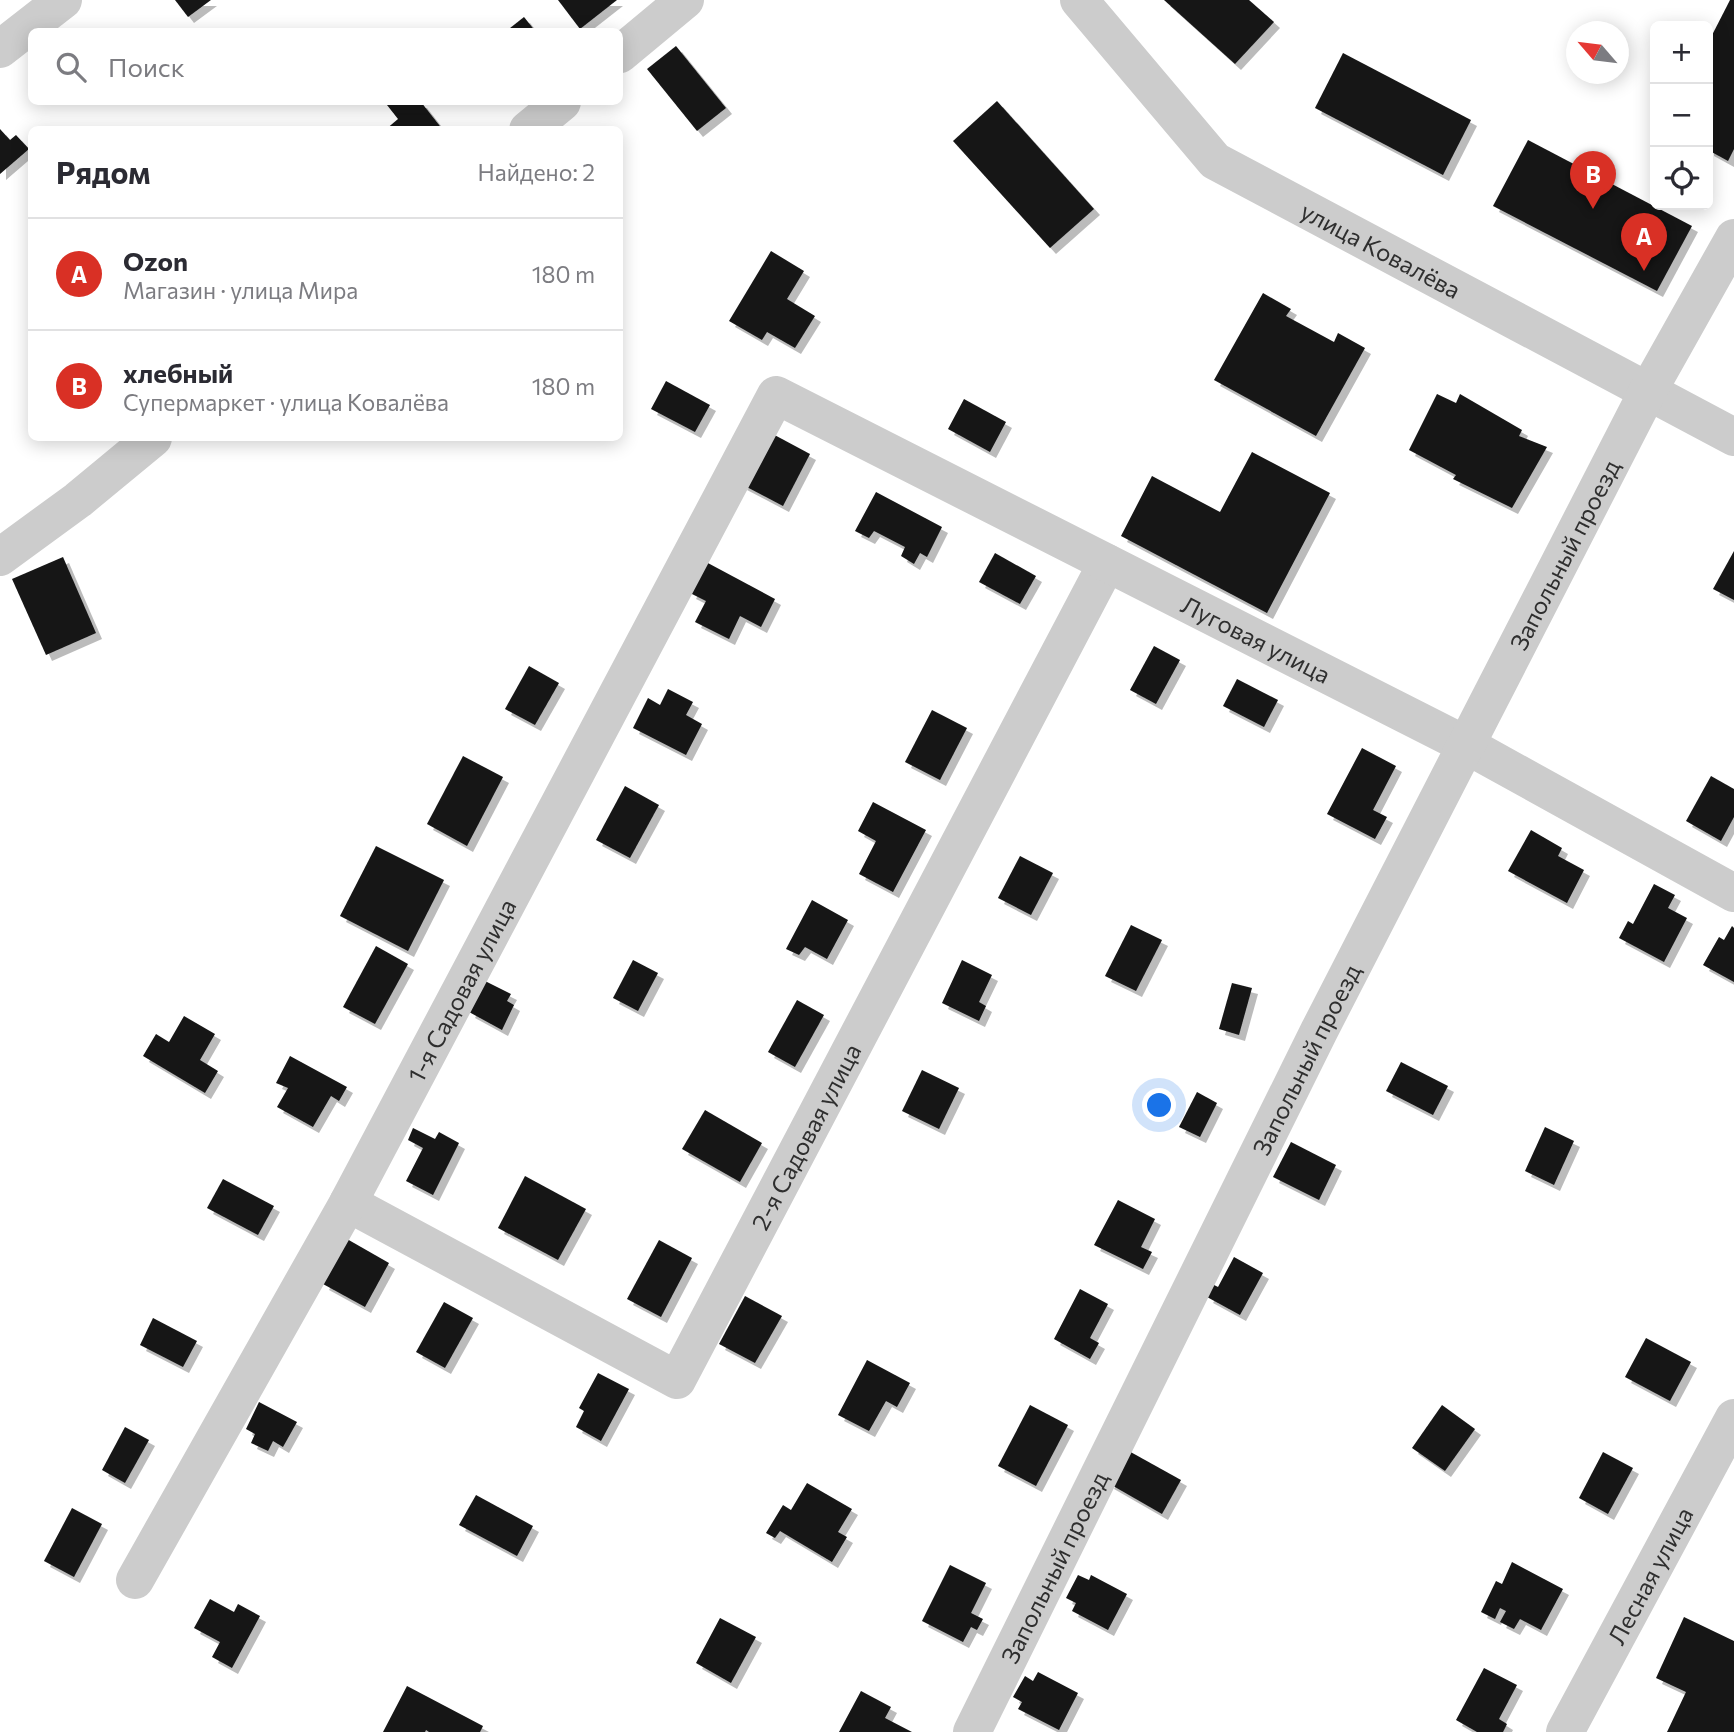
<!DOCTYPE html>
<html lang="ru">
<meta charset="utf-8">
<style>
:root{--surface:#fff;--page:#f2f2f3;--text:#2b2b33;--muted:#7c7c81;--line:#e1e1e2;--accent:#d93025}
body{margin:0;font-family:Commissioner,sans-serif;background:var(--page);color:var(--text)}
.controls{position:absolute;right:21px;top:21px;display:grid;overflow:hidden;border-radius:10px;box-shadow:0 4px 18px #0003}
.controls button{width:63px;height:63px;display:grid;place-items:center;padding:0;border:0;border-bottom:2px solid var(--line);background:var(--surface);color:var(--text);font:35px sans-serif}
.compass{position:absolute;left:1566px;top:21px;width:63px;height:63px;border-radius:50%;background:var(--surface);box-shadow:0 4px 18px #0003;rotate:298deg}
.you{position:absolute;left:1160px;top:1106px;width:24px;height:24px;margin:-18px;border:5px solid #fff;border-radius:50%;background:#1a73e8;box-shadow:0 0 0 10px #1a73e833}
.badge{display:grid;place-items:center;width:46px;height:46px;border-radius:50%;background:var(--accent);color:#fff;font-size:23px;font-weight:700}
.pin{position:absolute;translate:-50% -58px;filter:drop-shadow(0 2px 4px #0008)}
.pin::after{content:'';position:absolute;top:37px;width:24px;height:21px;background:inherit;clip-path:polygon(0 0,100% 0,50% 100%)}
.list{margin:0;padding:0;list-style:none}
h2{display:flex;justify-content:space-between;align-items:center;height:91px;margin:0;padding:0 28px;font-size:30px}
h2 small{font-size:23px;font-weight:400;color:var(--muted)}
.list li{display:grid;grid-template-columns:46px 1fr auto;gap:21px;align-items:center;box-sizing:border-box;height:112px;padding:0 28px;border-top:2px solid var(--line)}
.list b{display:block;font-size:26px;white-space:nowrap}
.list p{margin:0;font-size:23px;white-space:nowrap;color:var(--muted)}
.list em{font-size:23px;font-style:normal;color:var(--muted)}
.icon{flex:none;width:38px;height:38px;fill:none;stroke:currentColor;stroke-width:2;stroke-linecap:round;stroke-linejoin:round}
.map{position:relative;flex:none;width:1734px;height:1732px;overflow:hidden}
.search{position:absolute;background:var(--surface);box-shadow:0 4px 18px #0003;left:28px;top:28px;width:595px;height:77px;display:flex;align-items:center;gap:18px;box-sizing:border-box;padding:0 24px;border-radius:10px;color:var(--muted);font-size:26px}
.panel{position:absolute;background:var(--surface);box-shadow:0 4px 18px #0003;left:28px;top:126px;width:595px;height:315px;border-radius:10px}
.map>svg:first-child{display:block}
.building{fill:#161616;filter:url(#shadow)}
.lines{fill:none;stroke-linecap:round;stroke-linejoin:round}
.minor{stroke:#ccc;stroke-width:38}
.labels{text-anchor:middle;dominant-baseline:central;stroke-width:7;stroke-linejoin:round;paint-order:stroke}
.street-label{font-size:24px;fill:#2f2f2f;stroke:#fff}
</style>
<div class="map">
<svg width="1734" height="1732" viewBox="0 0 1734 1732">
<defs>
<filter id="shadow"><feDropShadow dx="6" dy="6" stdDeviation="0" flood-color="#0004"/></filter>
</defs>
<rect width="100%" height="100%" fill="#fff"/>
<g class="building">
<path d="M 175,0 L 211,0 L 188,17 Z"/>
<path d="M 558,0 L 617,0 L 580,29 Z"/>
<path d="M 1164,0 L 1249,0 L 1274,22 L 1235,64 Z"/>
<path d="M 1730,0 L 1734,0 L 1734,149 L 1728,161 L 1708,150 L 1708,43 Z"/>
<path d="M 524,17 L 536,32 L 505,32 Z"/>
<path d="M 676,46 L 726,108 L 697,131 L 647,69 Z"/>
<path d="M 1343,53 L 1471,120 L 1443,175 L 1315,108 Z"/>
<path d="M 997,101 L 1094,209 L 1050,248 L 953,141 Z"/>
<path d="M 392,102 L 421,102 L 443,130 L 385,130 L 398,119 L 387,105 Z"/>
<path d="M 0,129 L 10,140 L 16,135 L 29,149 L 0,174 Z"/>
<path d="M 1528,140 L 1692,226 L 1657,291 L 1493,206 Z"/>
<path d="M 771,251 L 804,271 L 787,299 L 815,316 L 795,348 L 767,332 L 762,340 L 729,321 Z"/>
<path d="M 1263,293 L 1291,309 L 1286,316 L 1334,342 L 1338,333 L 1365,348 L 1316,436 L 1214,380 Z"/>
<path d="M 666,381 L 710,405 L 695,432 L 651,409 Z"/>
<path d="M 1437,394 L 1456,403 L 1460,394 L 1522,430 L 1519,436 L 1547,447 L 1512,508 L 1453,479 L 1456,475 L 1409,450 Z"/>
<path d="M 964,399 L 1006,422 L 990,452 L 948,429 Z"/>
<path d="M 769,432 L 810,454 L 783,506 L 741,484 Z"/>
<path d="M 1252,452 L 1330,493 L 1267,613 L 1121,536 L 1152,476 L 1220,512 Z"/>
<path d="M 876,492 L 942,527 L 927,557 L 920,553 L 914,564 L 901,556 L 905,547 L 874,531 L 869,538 L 855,531 Z"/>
<path d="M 1734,551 L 1734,600 L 1713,589 Z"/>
<path d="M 995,553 L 1036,576 L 1020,604 L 979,582 Z"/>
<path d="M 63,557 L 96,633 L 46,655 L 12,579 Z"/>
<path d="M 706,562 L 775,599 L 761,627 L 740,616 L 729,639 L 695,622 L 706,601 L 690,593 Z"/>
<path d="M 1154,646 L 1180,660 L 1156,704 L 1130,690 Z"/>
<path d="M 529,666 L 559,683 L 535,725 L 505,709 Z"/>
<path d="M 1237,679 L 1278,700 L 1264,727 L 1223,706 Z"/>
<path d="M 668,689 L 693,702 L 686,715 L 702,724 L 686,755 L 633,728 L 648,698 L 660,705 Z"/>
<path d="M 932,710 L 967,728 L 940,780 L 905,762 Z"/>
<path d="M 1362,748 L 1396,766 L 1373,810 L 1387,817 L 1375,839 L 1327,814 Z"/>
<path d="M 463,756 L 503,777 L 467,846 L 427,824 Z"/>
<path d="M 1711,776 L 1734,789 L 1734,817 L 1721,841 L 1686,821 Z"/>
<path d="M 625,786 L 659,805 L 630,858 L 596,840 Z"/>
<path d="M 873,802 L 926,830 L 893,892 L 859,874 L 876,841 L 858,831 Z"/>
<path d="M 1531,830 L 1562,848 L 1558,856 L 1584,870 L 1567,903 L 1508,871 Z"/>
<path d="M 376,846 L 444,880 L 408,951 L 340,916 Z"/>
<path d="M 1020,856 L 1053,873 L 1031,915 L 998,898 Z"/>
<path d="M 1654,884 L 1675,895 L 1668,908 L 1687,918 L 1664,962 L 1619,938 L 1628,921 L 1633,924 Z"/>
<path d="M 812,900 L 848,920 L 827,959 L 805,947 L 799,955 L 786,949 Z"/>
<path d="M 1131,925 L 1162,940 L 1136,991 L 1105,976 Z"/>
<path d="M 1732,926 L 1734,928 L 1734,982 L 1703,965 L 1719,937 L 1724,940 Z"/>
<path d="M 376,946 L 408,964 L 375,1024 L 343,1007 Z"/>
<path d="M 633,960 L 658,973 L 638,1011 L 613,998 Z"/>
<path d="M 962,960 L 992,975 L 979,1002 L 986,1006 L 979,1021 L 942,1003 Z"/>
<path d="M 485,981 L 511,994 L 507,1001 L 514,1005 L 502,1030 L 469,1012 Z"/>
<path d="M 1232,983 L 1252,988 L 1239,1035 L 1219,1029 Z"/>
<path d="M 797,1000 L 824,1015 L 795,1067 L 768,1052 Z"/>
<path d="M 184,1016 L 215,1034 L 200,1060 L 218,1071 L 205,1093 L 143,1056 L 156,1034 L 169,1042 Z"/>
<path d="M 290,1056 L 347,1087 L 339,1101 L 331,1096 L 313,1127 L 277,1107 L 288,1088 L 276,1083 Z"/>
<path d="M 1401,1062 L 1448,1086 L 1433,1115 L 1386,1091 Z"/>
<path d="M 922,1070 L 959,1088 L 939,1129 L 902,1111 Z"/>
<path d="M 1197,1092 L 1217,1103 L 1200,1137 L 1179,1127 Z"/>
<path d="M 705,1110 L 762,1143 L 740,1182 L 682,1149 Z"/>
<path d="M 1545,1127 L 1574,1141 L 1554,1185 L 1525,1171 Z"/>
<path d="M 413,1128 L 435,1139 L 439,1132 L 459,1143 L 433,1195 L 406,1181 L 423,1148 L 408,1140 Z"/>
<path d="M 1291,1142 L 1336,1165 L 1319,1200 L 1273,1177 Z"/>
<path d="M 525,1176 L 586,1209 L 558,1260 L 498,1228 Z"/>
<path d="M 223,1179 L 274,1206 L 258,1235 L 207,1208 Z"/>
<path d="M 1118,1200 L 1155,1219 L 1141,1247 L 1152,1252 L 1143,1269 L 1094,1245 Z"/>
<path d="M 347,1239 L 389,1263 L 365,1307 L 323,1284 Z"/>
<path d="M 659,1240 L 692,1258 L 661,1317 L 627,1299 Z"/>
<path d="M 1234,1257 L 1263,1273 L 1240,1315 L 1207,1297 L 1214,1285 L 1218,1287 Z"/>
<path d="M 1080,1289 L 1108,1304 L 1090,1338 L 1099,1343 L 1090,1359 L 1054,1339 Z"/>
<path d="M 745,1296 L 782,1316 L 755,1363 L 719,1344 Z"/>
<path d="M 444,1302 L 473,1318 L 445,1368 L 416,1352 Z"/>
<path d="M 153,1318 L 197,1341 L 183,1367 L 140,1345 Z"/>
<path d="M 1646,1338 L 1691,1362 L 1670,1401 L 1625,1377 Z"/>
<path d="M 867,1360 L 910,1383 L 897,1407 L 886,1401 L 869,1431 L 838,1415 Z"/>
<path d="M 598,1373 L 629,1389 L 601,1441 L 576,1427 L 584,1411 L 579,1408 Z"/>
<path d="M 259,1402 L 297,1422 L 283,1447 L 273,1441 L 268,1451 L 251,1443 L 255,1434 L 246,1429 Z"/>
<path d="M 1030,1405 L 1068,1425 L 1036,1486 L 998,1466 Z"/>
<path d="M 1442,1405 L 1475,1429 L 1445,1471 L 1412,1448 Z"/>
<path d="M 125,1427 L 149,1440 L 125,1483 L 102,1470 Z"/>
<path d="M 1127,1450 L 1181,1480 L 1162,1514 L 1108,1483 Z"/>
<path d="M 1603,1452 L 1633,1468 L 1608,1514 L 1579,1498 Z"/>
<path d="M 807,1483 L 852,1509 L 838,1532 L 847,1537 L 832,1562 L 780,1531 L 775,1538 L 766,1533 L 783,1505 L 791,1510 Z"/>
<path d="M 476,1495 L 533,1526 L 517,1556 L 459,1525 Z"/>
<path d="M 72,1508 L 102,1524 L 74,1577 L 44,1561 Z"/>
<path d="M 1512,1562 L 1563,1589 L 1541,1630 L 1520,1619 L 1514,1629 L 1500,1622 L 1506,1611 L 1500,1608 L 1495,1619 L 1481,1612 L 1496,1581 L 1502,1584 Z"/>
<path d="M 950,1565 L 986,1583 L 971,1613 L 983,1619 L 977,1630 L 971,1627 L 963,1642 L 922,1621 Z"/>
<path d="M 1078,1575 L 1089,1580 L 1091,1575 L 1127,1594 L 1108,1630 L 1072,1611 L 1076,1603 L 1066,1598 Z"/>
<path d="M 210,1599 L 234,1612 L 238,1604 L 260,1616 L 232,1668 L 212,1657 L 220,1642 L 194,1628 Z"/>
<path d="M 1684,1617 L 1734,1641 L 1734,1732 L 1667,1732 L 1686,1692 L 1656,1678 Z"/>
<path d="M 720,1618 L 756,1637 L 731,1683 L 696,1663 Z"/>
<path d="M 1484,1668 L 1517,1685 L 1499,1719 L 1507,1724 L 1503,1732 L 1477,1732 L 1456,1720 Z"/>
<path d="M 1038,1672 L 1078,1693 L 1059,1730 L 1018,1709 L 1022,1702 L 1013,1697 L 1025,1676 L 1033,1681 Z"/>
<path d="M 407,1686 L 483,1726 L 480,1732 L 429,1732 L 426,1730 L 425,1732 L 383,1732 Z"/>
<path d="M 861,1691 L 891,1707 L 885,1718 L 912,1732 L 839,1732 Z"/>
</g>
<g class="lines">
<g class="minor">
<path id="s1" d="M 1079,0 L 1215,161 L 1734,437"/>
<path d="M 0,49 L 63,0"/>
<path d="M 620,54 L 685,0"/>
<path d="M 528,130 L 562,102"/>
<path d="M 0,557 L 78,500 L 153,438"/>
<path id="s2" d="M 348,1203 L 677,1380 L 1107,563"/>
<path id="s3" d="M 135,1580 L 348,1203 L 776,395 L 1466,745 L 1734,893"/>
<path id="s4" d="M 972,1732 L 1319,1031 L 1648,391 L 1734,238"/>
<path id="s5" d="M 1565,1732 L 1734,1418"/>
</g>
</g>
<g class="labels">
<g class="street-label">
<text stroke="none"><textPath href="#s1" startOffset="399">улица Ковалёва</textPath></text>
<text stroke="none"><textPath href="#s4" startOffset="1318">Запольный проезд</textPath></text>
<text stroke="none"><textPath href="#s3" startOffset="1886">Луговая улица</textPath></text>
<text stroke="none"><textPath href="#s3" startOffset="674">1-я Садовая улица</textPath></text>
<text stroke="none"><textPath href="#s4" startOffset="751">Запольный проезд</textPath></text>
<text stroke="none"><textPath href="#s2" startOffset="649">2-я Садовая улица</textPath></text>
<text stroke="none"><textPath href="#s4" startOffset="184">Запольный проезд</textPath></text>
<text stroke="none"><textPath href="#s5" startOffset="178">Лесная улица</textPath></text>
</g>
</g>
</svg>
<div class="controls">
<button>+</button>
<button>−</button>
<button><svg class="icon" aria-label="locate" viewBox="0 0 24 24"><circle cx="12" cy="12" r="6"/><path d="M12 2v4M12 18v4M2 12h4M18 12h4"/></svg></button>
</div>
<svg class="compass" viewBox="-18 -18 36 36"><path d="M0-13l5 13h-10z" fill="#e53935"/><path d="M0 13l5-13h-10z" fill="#7c7c81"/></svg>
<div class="you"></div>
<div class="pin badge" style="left:1644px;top:271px">A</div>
<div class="pin badge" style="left:1593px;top:209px">B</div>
<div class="search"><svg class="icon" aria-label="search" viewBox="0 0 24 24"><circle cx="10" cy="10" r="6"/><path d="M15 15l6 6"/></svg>Поиск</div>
<section class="panel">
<h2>Рядом<small>Найдено: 2</small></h2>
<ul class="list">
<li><span class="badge">A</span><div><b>Ozon</b><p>Магазин · улица Мира</p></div><em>180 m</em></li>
<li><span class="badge">B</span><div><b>хлебный</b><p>Супермаркет · улица Ковалёва</p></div><em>180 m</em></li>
</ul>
</section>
</div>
